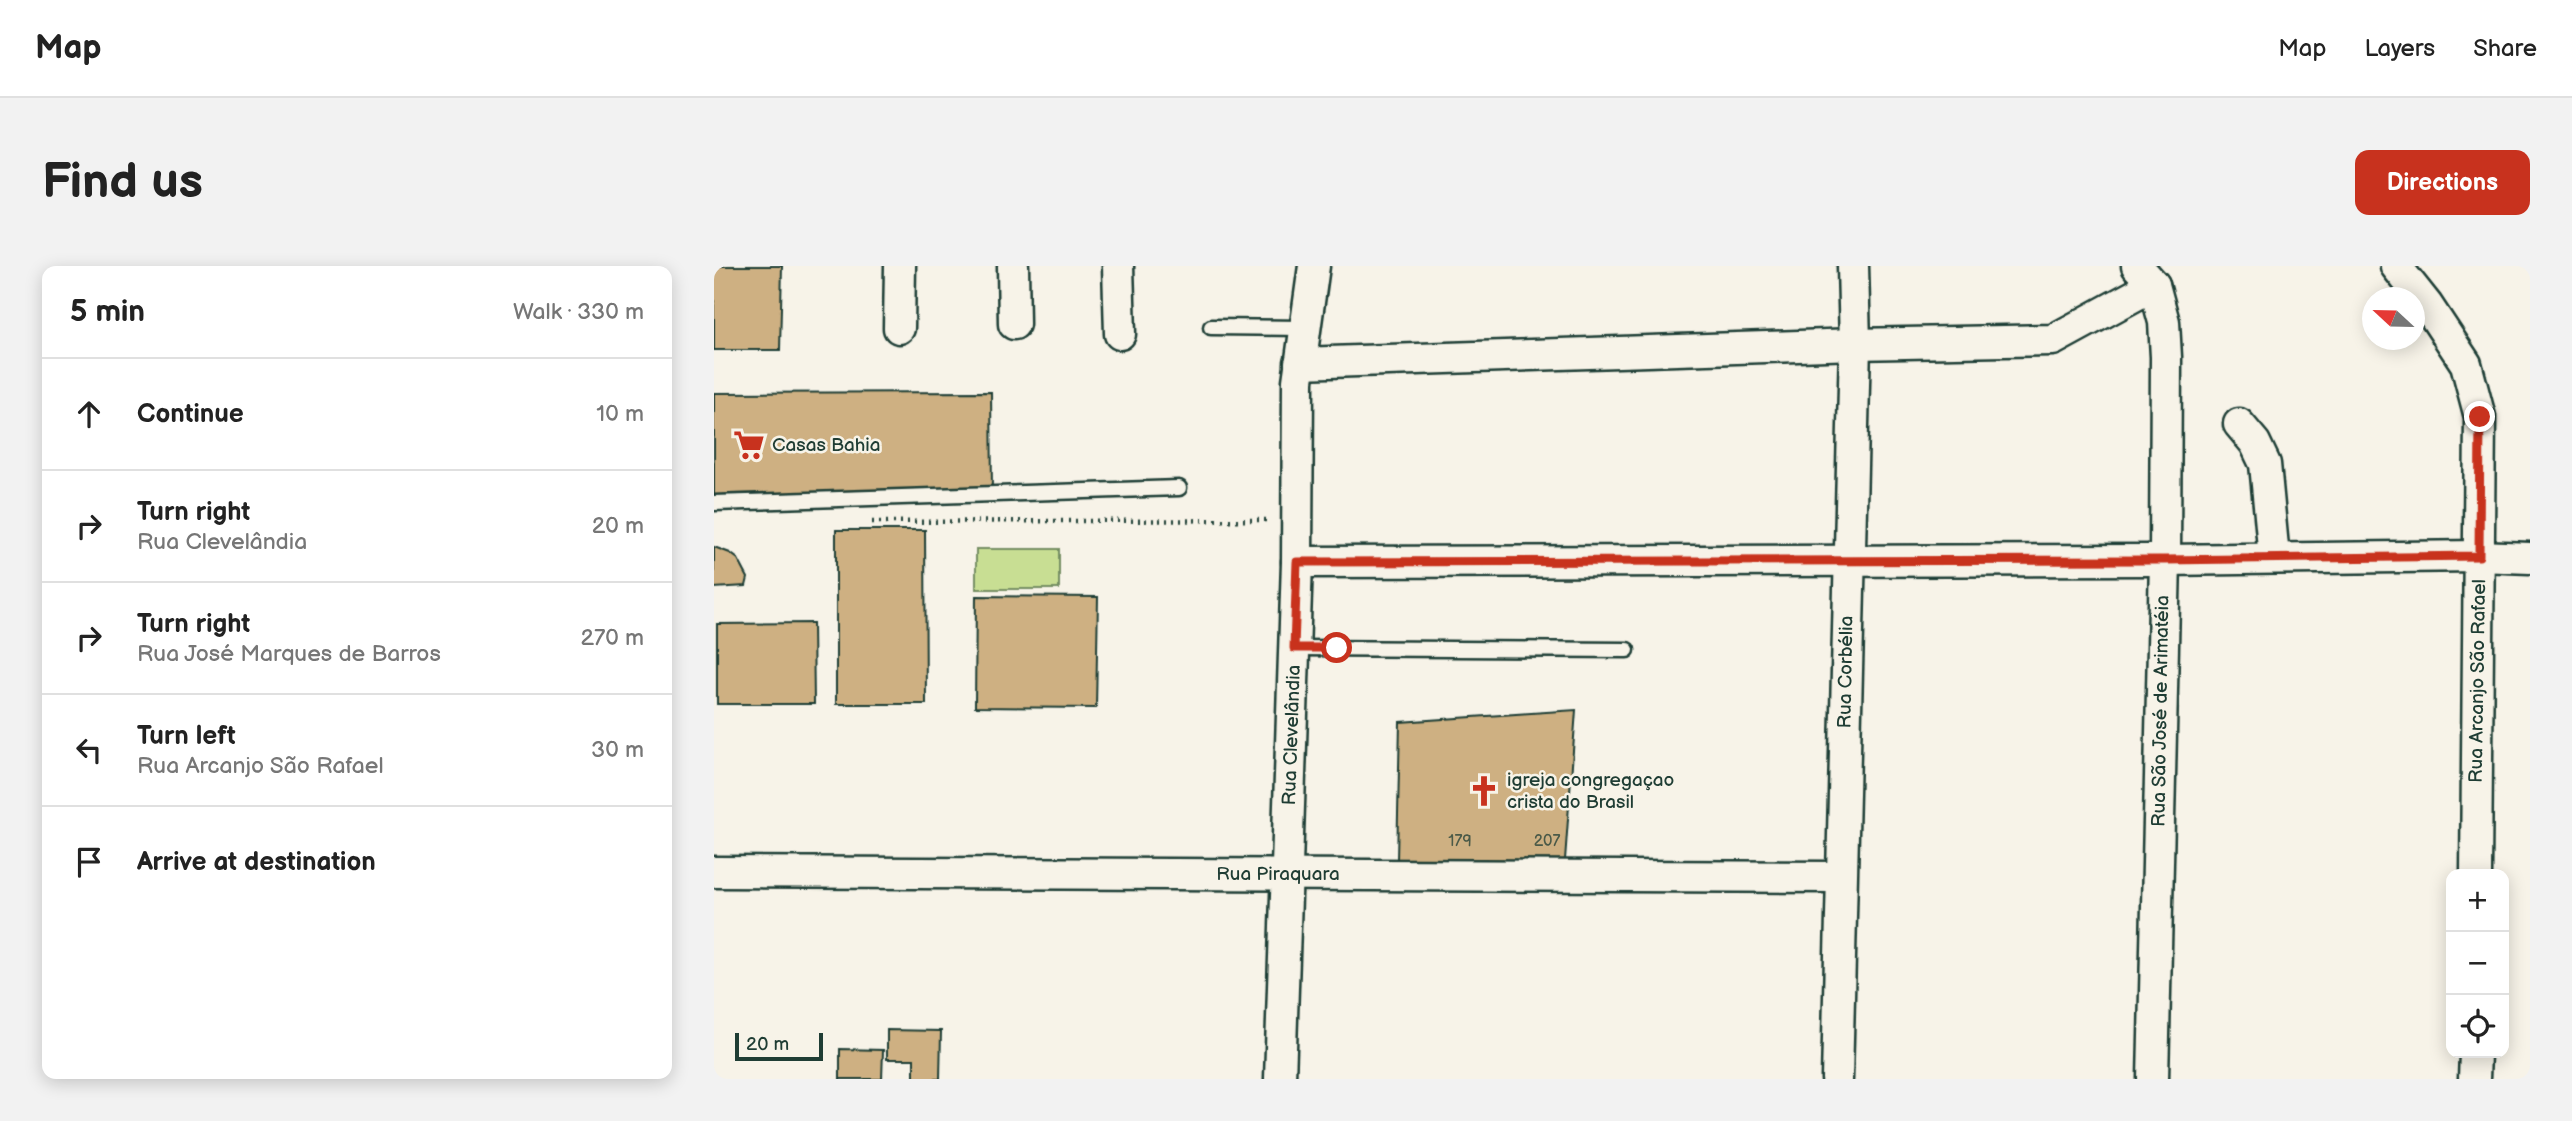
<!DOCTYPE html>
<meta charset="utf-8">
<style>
:root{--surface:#fff;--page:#f2f2f2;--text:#222;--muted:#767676;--line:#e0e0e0;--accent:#c8321e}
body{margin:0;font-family:"Balsamiq Sans",sans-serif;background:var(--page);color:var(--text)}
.controls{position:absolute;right:21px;bottom:21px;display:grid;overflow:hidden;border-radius:14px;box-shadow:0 4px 18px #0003}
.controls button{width:63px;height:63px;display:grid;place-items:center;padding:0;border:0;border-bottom:2px solid var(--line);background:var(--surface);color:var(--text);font:35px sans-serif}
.compass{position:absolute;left:1648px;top:21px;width:63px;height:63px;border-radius:50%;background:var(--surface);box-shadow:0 4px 18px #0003;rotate:292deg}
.scale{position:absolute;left:21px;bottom:18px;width:88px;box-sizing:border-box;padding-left:7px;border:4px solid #1f3d34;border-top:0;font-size:19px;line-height:24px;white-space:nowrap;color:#1f3d34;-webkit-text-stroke:5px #f7f3e8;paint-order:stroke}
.stop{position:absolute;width:21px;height:21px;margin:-16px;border:5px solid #c8321e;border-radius:50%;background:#fff}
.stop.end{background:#c8321e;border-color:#fff;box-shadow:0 2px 7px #0008}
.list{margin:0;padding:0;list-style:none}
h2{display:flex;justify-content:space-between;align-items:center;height:91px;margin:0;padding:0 28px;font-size:30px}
h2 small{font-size:23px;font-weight:400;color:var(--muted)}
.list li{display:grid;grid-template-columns:46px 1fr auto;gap:21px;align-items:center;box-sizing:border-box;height:112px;padding:0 28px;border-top:2px solid var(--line)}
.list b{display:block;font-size:26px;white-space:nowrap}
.list p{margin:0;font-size:23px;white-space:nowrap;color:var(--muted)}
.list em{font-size:23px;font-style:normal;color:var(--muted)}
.icon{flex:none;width:38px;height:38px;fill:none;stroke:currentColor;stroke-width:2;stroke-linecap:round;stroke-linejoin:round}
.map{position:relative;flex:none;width:1816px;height:813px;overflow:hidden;border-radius:14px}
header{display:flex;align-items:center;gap:42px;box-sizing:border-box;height:98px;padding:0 35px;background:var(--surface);border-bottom:2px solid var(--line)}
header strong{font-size:33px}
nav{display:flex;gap:38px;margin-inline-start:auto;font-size:24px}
.intro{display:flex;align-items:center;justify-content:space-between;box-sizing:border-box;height:168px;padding:0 42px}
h1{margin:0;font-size:49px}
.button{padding:18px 32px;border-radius:14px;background:var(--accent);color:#fff;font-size:24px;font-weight:700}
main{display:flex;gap:42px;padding:0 42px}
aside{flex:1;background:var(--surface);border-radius:14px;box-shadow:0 4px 18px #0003}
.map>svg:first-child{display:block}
.grass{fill:#c8de93;stroke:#748e64;stroke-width:2}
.building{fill:#ceb082;stroke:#1f3d34;stroke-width:2}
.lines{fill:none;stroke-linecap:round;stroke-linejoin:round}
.lane-casing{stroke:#1f3d34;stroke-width:19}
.street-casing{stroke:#1f3d34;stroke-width:35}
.path{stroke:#1f3d34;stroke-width:4.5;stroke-dasharray:2 5;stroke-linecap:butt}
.lane{stroke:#f7f3e8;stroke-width:14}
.street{stroke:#f7f3e8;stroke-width:30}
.route{stroke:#c8321e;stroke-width:9}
.labels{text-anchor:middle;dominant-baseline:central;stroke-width:5;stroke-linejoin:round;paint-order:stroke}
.number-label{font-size:16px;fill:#4b5a48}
.poi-label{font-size:19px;fill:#1f3d34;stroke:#f7f3e8;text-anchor:start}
.street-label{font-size:19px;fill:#1f3d34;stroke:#f7f3e8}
</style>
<header>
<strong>Map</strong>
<nav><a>Map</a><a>Layers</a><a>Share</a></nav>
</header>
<div class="intro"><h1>Find us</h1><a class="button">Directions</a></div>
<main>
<aside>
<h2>5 min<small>Walk · 330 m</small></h2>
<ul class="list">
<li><svg class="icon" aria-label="ahead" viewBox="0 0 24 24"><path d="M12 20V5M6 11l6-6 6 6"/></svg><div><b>Continue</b></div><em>10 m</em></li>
<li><svg class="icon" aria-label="right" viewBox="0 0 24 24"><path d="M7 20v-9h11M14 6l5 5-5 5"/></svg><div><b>Turn right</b><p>Rua Clevelândia</p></div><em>20 m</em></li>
<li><svg class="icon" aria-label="right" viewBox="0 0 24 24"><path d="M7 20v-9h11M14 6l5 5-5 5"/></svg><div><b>Turn right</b><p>Rua José Marques de Barros</p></div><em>270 m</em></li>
<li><svg class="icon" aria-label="left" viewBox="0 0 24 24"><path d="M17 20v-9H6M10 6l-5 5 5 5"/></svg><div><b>Turn left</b><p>Rua Arcanjo São Rafael</p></div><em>30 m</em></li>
<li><svg class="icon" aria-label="arrive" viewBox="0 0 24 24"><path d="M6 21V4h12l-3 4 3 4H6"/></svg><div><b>Arrive at destination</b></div></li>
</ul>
</aside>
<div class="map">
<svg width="1816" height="813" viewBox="0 0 1816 813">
<rect width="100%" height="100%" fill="#f7f3e8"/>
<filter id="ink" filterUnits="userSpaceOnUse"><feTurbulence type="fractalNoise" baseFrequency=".0143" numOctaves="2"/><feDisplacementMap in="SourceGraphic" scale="14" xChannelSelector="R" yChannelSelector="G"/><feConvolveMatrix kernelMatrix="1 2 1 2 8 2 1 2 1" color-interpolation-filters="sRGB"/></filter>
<g filter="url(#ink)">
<rect class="grass" x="262" y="283" width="83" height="40"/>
<g class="building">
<path d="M 0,0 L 68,0 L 66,84 L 0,84 Z"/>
<path d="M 277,126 L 278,225 L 0,229 L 0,127 Z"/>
<path d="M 122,264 L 211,264 L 212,438 L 122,438 Z"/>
<path d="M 0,281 L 16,287 L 24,293 L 34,312 L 32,320 L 0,322 Z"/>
<path d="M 262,330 L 384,331 L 382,442 L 261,441 Z"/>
<path d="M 99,357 L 100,438 L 3,438 L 3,358 Z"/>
<path d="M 862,444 L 851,594 L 683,594 L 686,456 Z"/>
<path d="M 173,764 L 227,765 L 226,813 L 200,813 L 200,793 L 173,793 Z"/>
<path d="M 126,783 L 169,784 L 168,813 L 126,813 Z"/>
</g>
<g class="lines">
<defs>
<g id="lane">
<path d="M 497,61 L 590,62"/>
<path d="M 0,237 L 465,222"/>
<path d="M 581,382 L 913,384"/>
</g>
<g id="street">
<path d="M 299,0 L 300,58"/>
<path d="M 404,0 L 406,68"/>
<path d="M 1423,0 L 1440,19 L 1450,56 L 1452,91 L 1451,294 L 1439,813"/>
<path d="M 1682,0 L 1713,39 L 1752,98 L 1766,151 L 1762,608"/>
<path d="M 185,62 L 186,0"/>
<path d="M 586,97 L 1141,78 L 1339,74 L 1440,19"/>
<path d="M 1525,158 L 1541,177 L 1551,198 L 1560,292"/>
<path d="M 583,296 L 1451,294 L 1765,290 L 1816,292"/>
<path d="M 0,606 L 1127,611"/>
<path d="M 566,813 L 583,296 L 584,115 L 600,0"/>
<path d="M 1123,813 L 1141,78 L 1139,0"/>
<path d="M 1760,813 L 1761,787"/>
</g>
</defs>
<use href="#lane" class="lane-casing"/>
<use href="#street" class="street-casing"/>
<path class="path" d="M 158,256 L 556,254"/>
<use href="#lane" class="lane"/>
<use href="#street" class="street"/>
</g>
</g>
<g class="lines" filter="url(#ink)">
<path class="route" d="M 623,382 L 580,382 L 583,296 L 1451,294 L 1765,290 L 1766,151"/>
</g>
<defs>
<symbol id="supermarket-bare" viewBox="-9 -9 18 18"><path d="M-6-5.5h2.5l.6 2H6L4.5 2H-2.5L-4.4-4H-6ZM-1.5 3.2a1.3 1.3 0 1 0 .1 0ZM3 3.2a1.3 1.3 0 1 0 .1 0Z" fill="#c8321e" stroke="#f7f3e8" stroke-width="2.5" paint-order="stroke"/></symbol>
<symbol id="church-bare" viewBox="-9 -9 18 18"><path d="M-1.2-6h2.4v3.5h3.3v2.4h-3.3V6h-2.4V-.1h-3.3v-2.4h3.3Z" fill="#c8321e" stroke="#f7f3e8" stroke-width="2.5" paint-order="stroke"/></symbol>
</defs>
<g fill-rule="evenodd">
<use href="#supermarket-bare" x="13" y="157" width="44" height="44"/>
<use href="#church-bare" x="748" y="503" width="44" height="44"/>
</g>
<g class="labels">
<g class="number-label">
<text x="746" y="575">179</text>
<text x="833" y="575">207</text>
</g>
<g class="poi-label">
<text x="58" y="179">Casas Bahia</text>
<text x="793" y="514">igreja congregaçao<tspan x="793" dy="22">crista do Brasil</tspan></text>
</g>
<g class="street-label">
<text transform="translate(1132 406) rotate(-89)">Rua Corbélia</text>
<text transform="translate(1764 415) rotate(-89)">Rua Arcanjo São Rafael</text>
<text transform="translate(1447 445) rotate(-89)">Rua São José de Arimatéia</text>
<text transform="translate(578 469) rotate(-88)">Rua Clevelândia</text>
<text x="564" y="608">Rua Piraquara</text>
</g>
</g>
</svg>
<div class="controls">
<button>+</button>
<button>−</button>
<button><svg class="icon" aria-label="locate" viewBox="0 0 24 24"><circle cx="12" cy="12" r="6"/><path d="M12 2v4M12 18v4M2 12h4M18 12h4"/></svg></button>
</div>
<svg class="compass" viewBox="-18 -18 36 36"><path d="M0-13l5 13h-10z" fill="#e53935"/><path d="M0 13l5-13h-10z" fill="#767676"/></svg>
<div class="scale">20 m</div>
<div class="stop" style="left:623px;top:382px"></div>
<div class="stop end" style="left:1766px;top:151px"></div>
</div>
</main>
